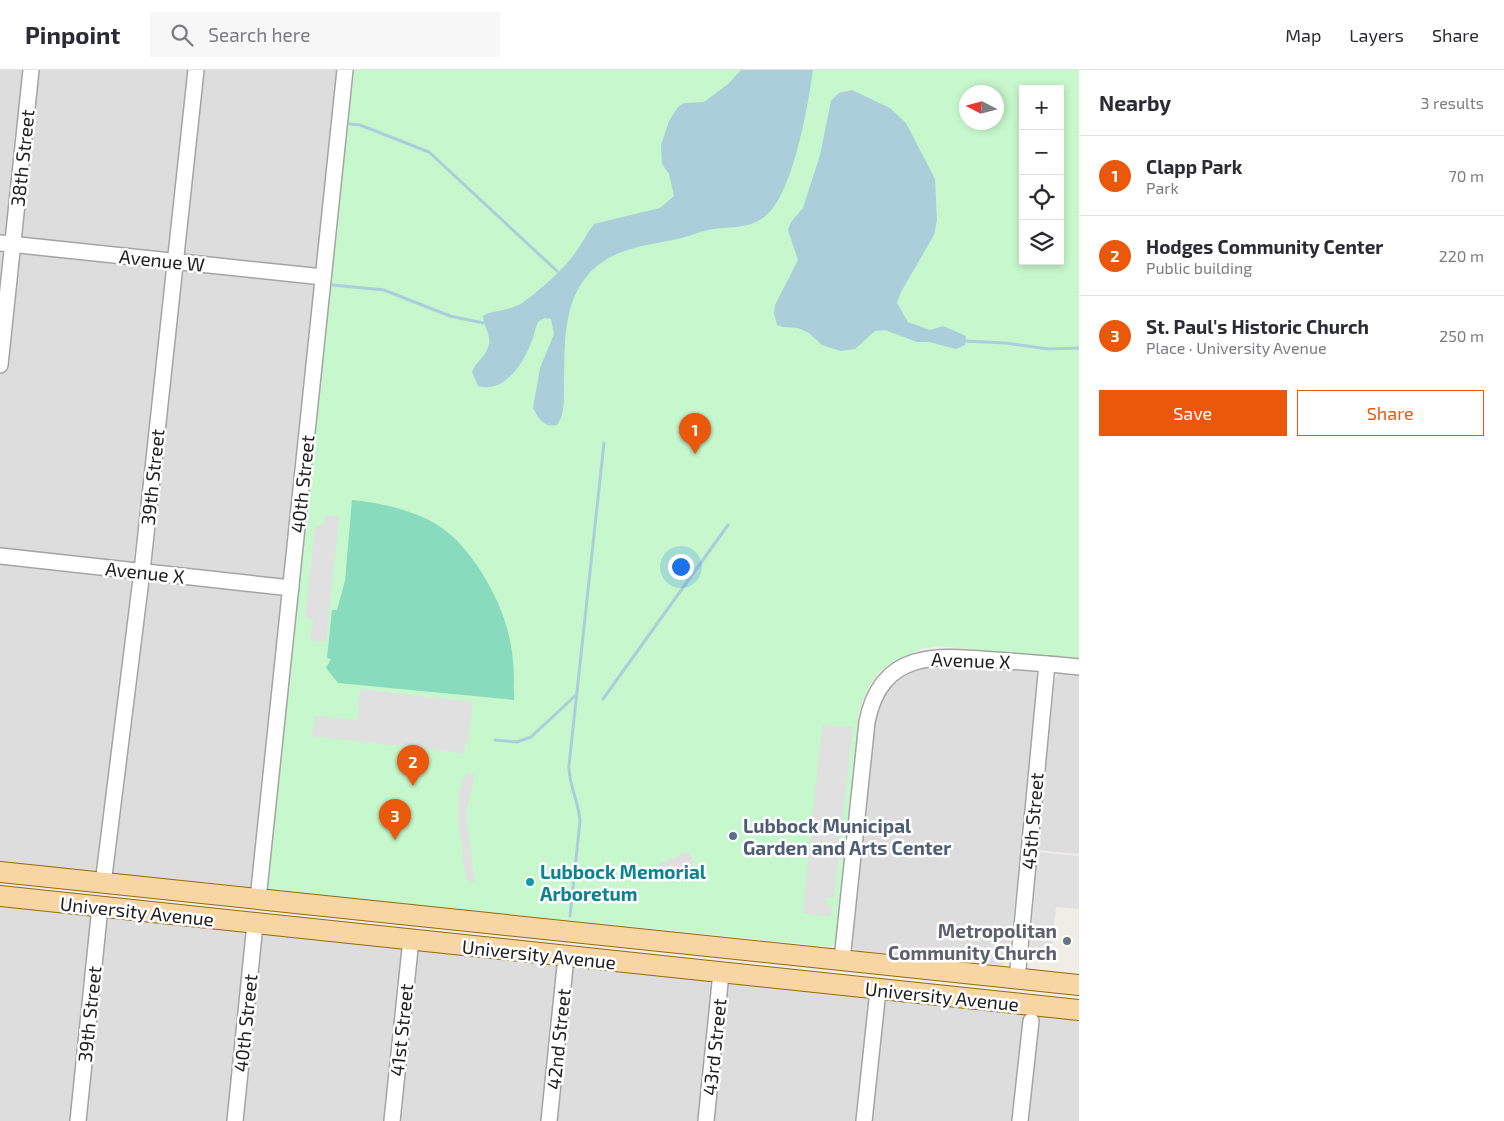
<!DOCTYPE html>
<meta charset="utf-8">
<style>
:root{--surface:#fff;--page:#f7f7f7;--text:#2b2b33;--muted:#7c7c81;--line:#e1e1e2;--accent:#ea580c}
body{margin:0;font-family:"Exo 2",sans-serif;background:var(--page);color:var(--text)}
.controls{position:absolute;right:15px;top:15px;display:grid;overflow:hidden;border-radius:0px;box-shadow:0 2px 8px #0003}
.controls button{width:45px;height:45px;display:grid;place-items:center;padding:0;border:0;border-bottom:1px solid var(--line);background:var(--surface);color:var(--text);font:25px sans-serif}
.compass{position:absolute;left:959px;top:15px;width:45px;height:45px;border-radius:50%;background:var(--surface);box-shadow:0 2px 8px #0003;rotate:276deg}
.you{position:absolute;left:680px;top:496px;width:18px;height:18px;margin:-12px;border:4px solid #fff;border-radius:50%;background:#1a73e8;box-shadow:0 0 0 8px #1a73e833}
.badge{display:grid;place-items:center;width:32px;height:32px;border-radius:50%;background:var(--accent);color:#fff;font-size:16px;font-weight:700}
.pin{position:absolute;translate:-50% -41px;filter:drop-shadow(0 1px 2px #0008)}
.pin::after{content:'';position:absolute;top:26px;width:18px;height:15px;background:inherit;clip-path:polygon(0 0,100% 0,50% 100%)}
.list{margin:0;padding:0;list-style:none}
h2{display:flex;justify-content:space-between;align-items:center;height:65px;margin:0;padding:0 20px;font-size:21px}
h2 small{font-size:16px;font-weight:400;color:var(--muted)}
.list li{display:grid;grid-template-columns:32px 1fr auto;gap:15px;align-items:center;box-sizing:border-box;height:80px;padding:0 20px;border-top:1px solid var(--line)}
.list b{display:block;font-size:19px;white-space:nowrap}
.list p{margin:0;font-size:16px;white-space:nowrap;color:var(--muted)}
.list em{font-size:16px;font-style:normal;color:var(--muted)}
.actions{display:flex;gap:10px;padding:15px 20px}
.actions a{flex:1;padding:11px 0;border:1px solid var(--accent);border-radius:0px;text-align:center;font-size:18px;color:var(--accent)}
.actions .main{background:var(--accent);color:#fff}
.icon{flex:none;width:28px;height:28px;fill:none;stroke:currentColor;stroke-width:2;stroke-linecap:round;stroke-linejoin:round}
.map{position:relative;flex:none;width:1079px;height:1051px;overflow:hidden}
header{display:flex;align-items:center;gap:30px;box-sizing:border-box;height:70px;padding:0 25px;background:var(--surface);border-bottom:1px solid var(--line)}
header strong{font-size:24px}
nav{display:flex;gap:28px;margin-inline-start:auto;font-size:18px}
.search{width:350px;height:45px;background:var(--page);display:flex;align-items:center;gap:12px;box-sizing:border-box;padding:0 18px;border-radius:0px;color:var(--muted);font-size:19px}
main{display:flex}
aside{flex:1;background:var(--surface)}
.map>svg:first-child{display:block}
.residential{fill:#dedddd}
.park{fill:#c7f7cc;fill-rule:evenodd}
.pitch{fill:#89dbbd}
.parking{fill:#e0e0e0}
.water{fill:#aacfdb}
.lines{fill:none;stroke-linecap:round;stroke-linejoin:round}
.stream{stroke:#aacfdb;stroke-width:3}
.minor-casing{stroke:#a4a4a4;stroke-width:18}
.major-casing{stroke:#946a07;stroke-width:22}
.minor{stroke:#fff;stroke-width:15}
.major{stroke:#f7d6a4;stroke-width:20}
.service-dot{fill:#5c6f8a;stroke:#fff;stroke-width:2}
.culture-dot{fill:#0f9aa8;stroke:#fff;stroke-width:2}
.worship-dot{fill:#6b7280;stroke:#fff;stroke-width:2}
.labels{text-anchor:middle;dominant-baseline:central;stroke-width:5;stroke-linejoin:round;paint-order:stroke}
.street-label{font-size:19px;fill:#202020;stroke:#fff}
.service-label{font-size:19px;font-weight:bold;fill:#4e5e75;stroke:#fff;text-anchor:start}
.culture-label{font-size:19px;font-weight:bold;fill:#0d838f;stroke:#fff;text-anchor:start}
.worship-label{font-size:19px;font-weight:bold;fill:#5b616d;stroke:#fff;text-anchor:end}
</style>
<header>
<strong>Pinpoint</strong>
<div class="search"><svg class="icon" aria-label="search" viewBox="0 0 24 24"><circle cx="10" cy="10" r="6"/><path d="M15 15l6 6"/></svg>Search here</div>
<nav><a>Map</a><a>Layers</a><a>Share</a></nav>
</header>
<main>
<div class="map">
<svg width="1079" height="1051" viewBox="0 0 1079 1051">
<rect width="100%" height="100%" fill="#f0ede7"/>
<g class="residential">
<path d="M 0,0 L 338,0 L 253,814 L 250,817 L 0,792 Z"/>
<path d="M 942,592 L 1035,602 L 1039,607 L 1009,889 L 1002,895 L 859,881 L 854,879 L 852,876 L 875,649 L 881,630 L 890,615 L 907,601 Z"/>
<path d="M 1058,604 L 1079,606 L 1079,784 L 1037,780 L 1055,609 Z"/>
<path d="M 0,836 L 1079,948 L 1079,1051 L 0,1051 Z"/>
</g>
<path class="park" d="M 352,0 L 1079,0 L 1079,589 L 938,576 L 921,579 L 893,592 L 879,602 L 869,616 L 859,641 L 835,872 L 832,877 L 270,820 L 266,817 ZM 1023,19 L 1060,19 L 1060,191 L 1023,191 ZM 966,22 L 996,22 L 996,52 L 966,52 Z"/>
<path class="pitch" d="M 352,430 C 382,433 414,440 439,456 C 456,467 467,481 478,497 C 502,533 514,568 514,611 C 513,618 515,624 514,630 L 338,613 L 326,598 L 331,589 L 327,588 L 332,540 L 337,540 L 345,511 Z"/>
<g class="parking">
<path d="M 325,445 L 339,447 L 326,572 L 310,570 L 313,549 L 305,548 L 315,457 L 324,454 Z"/>
<path d="M 360,619 L 473,632 L 468,673 L 465,674 L 464,683 L 312,666 L 315,646 L 357,650 Z"/>
<path d="M 822,655 L 853,657 L 834,828 L 825,827 L 827,834 L 832,836 L 831,847 L 803,843 Z"/>
<path d="M 466,703 L 472,705 L 475,703 L 466,744 L 475,813 L 466,809 L 458,748 L 459,725 Z"/>
<path d="M 688,781 L 694,793 L 663,808 L 657,795 Z"/>
<path d="M 1037,782 L 1079,786 L 1079,839 L 1056,837 L 1051,884 L 1046,884 L 1042,890 L 1029,888 Z"/>
</g>
<g class="water">
<path d="M 741,0 L 813,0 C 808,35 793,128 763,148 C 745,160 728,156 708,160 C 695,163 682,169 668,171 C 638,176 607,182 587,206 C 562,236 565,278 564,315 C 564,328 565,345 557,355 C 544,358 538,348 533,338 L 540,298 L 554,264 L 551,249 L 545,248 L 539,251 C 534,258 535,266 531,273 C 523,294 504,324 478,316 L 472,302 C 475,292 487,286 489,274 C 491,265 483,255 483,246 C 491,240 508,242 522,233 C 538,222 564,199 575,183 C 582,174 587,163 594,154 L 660,138 L 674,126 L 669,104 L 662,94 L 661,75 L 669,51 L 678,37 L 684,33 L 704,32 L 728,14 Z"/>
<path d="M 852,20 L 890,38 L 906,53 L 935,109 L 937,150 L 934,165 L 901,222 L 897,233 L 908,252 L 930,260 L 943,256 L 966,266 L 965,275 L 956,279 L 929,272 L 917,272 L 885,260 L 875,261 L 855,279 L 841,281 L 822,275 L 809,263 L 798,258 L 783,257 L 777,255 L 774,243 L 775,235 L 798,190 L 788,160 L 791,152 L 803,138 L 820,85 L 831,31 L 839,23 Z"/>
</g>
<g class="lines">
<g class="stream">
<path d="M 350,54 L 360,55 L 429,82 L 557,201"/>
<path d="M 333,215 L 384,220 L 450,246 L 483,253"/>
<path d="M 966,271 L 1005,273 L 1048,279 L 1079,278"/>
<path d="M 603,629 L 728,455"/>
<path d="M 495,670 L 517,672 L 531,667 L 576,625"/>
<path d="M 570,846 L 580,751 C 579,731 568,715 569,695 L 604,373"/>
</g>
<defs>
<g id="minor">
<path d="M 0,173 L 323,207"/>
<path d="M 0,295 L 31,0"/>
<path d="M 0,486 L 291,518"/>
<path d="M 103,814 L 142,501 L 196,0"/>
<path d="M 258,829 L 345,0"/>
<path d="M 842,890 L 867,652 C 881,580 936,585 995,590 C 1023,592 1051,594 1079,597"/>
<path d="M 1017,909 L 1047,594"/>
<path d="M 78,1051 L 100,837"/>
<path d="M 235,1051 L 255,854"/>
<path d="M 392,1051 L 411,869"/>
<path d="M 549,1051 L 566,887"/>
<path d="M 706,1051 L 721,903"/>
<path d="M 864,1051 L 878,920"/>
<path d="M 1020,1051 L 1031,951"/>
</g>
<g id="major">
<path d="M 0,802 L 1079,915"/>
<path d="M 0,826 L 1079,940"/>
</g>
</defs>
<use href="#minor" class="minor-casing"/>
<use href="#major" class="major-casing"/>
<use href="#minor" class="minor"/>
<use href="#major" class="major"/>
</g>
<circle class="service-dot" cx="733" cy="766" r="5"/>
<circle class="culture-dot" cx="530" cy="812" r="5"/>
<circle class="worship-dot" cx="1067" cy="871" r="5"/>
<g class="labels">
<g class="street-label">
<text transform="translate(22 88) rotate(-84)">38th Street</text>
<text transform="translate(162 190) rotate(6)">Avenue W</text>
<text transform="translate(152 407) rotate(-84)">39th Street</text>
<text transform="translate(302 414) rotate(-84)">40th Street</text>
<text transform="translate(145 502) rotate(6)">Avenue X</text>
<text transform="translate(971 590) rotate(2)">Avenue X</text>
<text transform="translate(1032 751) rotate(-85)">45th Street</text>
<text transform="translate(137 841) rotate(6)">University Avenue</text>
<text transform="translate(539 884) rotate(6)">University Avenue</text>
<text transform="translate(942 926) rotate(6)">University Avenue</text>
<text transform="translate(89 944) rotate(-84)">39th Street</text>
<text transform="translate(245 953) rotate(-84)">40th Street</text>
<text transform="translate(401 960) rotate(-84)">41st Street</text>
<text transform="translate(558 969) rotate(-84)">42nd Street</text>
<text transform="translate(714 977) rotate(-84)">43rd Street</text>
</g>
<g class="service-label">
<text x="743" y="755">Lubbock Municipal<tspan x="743" dy="22">Garden and Arts Center</tspan></text>
</g>
<g class="culture-label">
<text x="540" y="801">Lubbock Memorial<tspan x="540" dy="22">Arboretum</tspan></text>
</g>
<g class="worship-label">
<text x="1057" y="860">Metropolitan<tspan x="1057" dy="22">Community Church</tspan></text>
</g>
</g>
</svg>
<div class="controls">
<button>+</button>
<button>−</button>
<button><svg class="icon" aria-label="locate" viewBox="0 0 24 24"><circle cx="12" cy="12" r="6"/><path d="M12 2v4M12 18v4M2 12h4M18 12h4"/></svg></button>
<button><svg class="icon" aria-label="layers" viewBox="0 0 24 24"><path d="M12 4l9 5-9 5-9-5zM3 14l9 5 9-5"/></svg></button>
</div>
<svg class="compass" viewBox="-18 -18 36 36"><path d="M0-13l5 13h-10z" fill="#e53935"/><path d="M0 13l5-13h-10z" fill="#7c7c81"/></svg>
<div class="you"></div>
<div class="pin badge" style="left:695px;top:384px">1</div>
<div class="pin badge" style="left:413px;top:716px">2</div>
<div class="pin badge" style="left:395px;top:770px">3</div>
</div>
<aside>
<h2>Nearby<small>3 results</small></h2>
<ul class="list">
<li><span class="badge">1</span><div><b>Clapp Park</b><p>Park</p></div><em>70 m</em></li>
<li><span class="badge">2</span><div><b>Hodges Community Center</b><p>Public building</p></div><em>220 m</em></li>
<li><span class="badge">3</span><div><b>St. Paul's Historic Church</b><p>Place · University Avenue</p></div><em>250 m</em></li>
</ul>
<div class="actions"><a class="main">Save</a><a>Share</a></div>
</aside>
</main>
